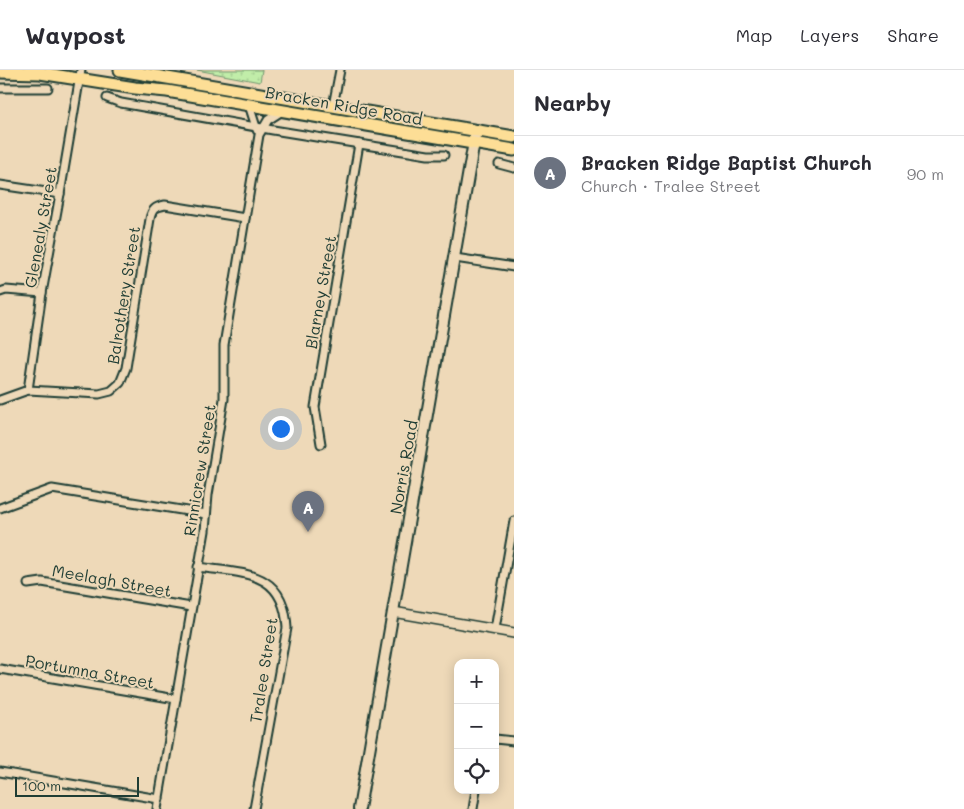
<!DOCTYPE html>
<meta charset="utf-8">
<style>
:root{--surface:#fff;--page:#f2f2f3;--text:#2b2b33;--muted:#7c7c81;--line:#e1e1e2;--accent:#2563eb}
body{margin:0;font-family:Mali,sans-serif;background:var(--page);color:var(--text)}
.controls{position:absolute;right:15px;bottom:15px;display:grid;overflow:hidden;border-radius:10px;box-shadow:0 2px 12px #0003}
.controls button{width:45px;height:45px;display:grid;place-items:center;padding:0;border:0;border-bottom:1px solid var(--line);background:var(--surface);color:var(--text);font:25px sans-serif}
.scale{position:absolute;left:15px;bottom:12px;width:124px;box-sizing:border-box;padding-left:5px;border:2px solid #1f3d34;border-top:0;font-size:14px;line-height:18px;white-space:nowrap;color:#1f3d34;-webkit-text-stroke:4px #eed9b8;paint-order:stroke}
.you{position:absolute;left:280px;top:358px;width:18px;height:18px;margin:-12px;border:4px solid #fff;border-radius:50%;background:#1a73e8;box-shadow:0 0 0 8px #1a73e833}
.badge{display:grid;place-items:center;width:32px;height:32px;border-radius:50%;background:var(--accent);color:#fff;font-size:16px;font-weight:700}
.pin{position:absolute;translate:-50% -41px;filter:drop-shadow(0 1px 2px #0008)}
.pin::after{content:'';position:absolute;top:26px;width:18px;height:15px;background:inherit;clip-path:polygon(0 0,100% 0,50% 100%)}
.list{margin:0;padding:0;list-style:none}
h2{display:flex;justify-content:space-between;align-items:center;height:65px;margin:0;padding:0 20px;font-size:21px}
h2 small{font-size:16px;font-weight:400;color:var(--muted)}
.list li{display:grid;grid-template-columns:32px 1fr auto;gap:15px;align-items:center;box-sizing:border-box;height:75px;padding:0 20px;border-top:1px solid var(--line)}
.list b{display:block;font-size:19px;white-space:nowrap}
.list p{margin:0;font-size:16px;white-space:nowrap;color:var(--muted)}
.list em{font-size:16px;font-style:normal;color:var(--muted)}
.icon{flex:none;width:28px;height:28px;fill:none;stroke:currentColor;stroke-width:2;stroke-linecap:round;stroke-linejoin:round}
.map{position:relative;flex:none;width:514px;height:739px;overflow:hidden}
header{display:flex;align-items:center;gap:30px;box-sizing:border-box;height:70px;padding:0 25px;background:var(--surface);border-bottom:1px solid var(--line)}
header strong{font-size:24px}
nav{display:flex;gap:28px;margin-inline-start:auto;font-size:18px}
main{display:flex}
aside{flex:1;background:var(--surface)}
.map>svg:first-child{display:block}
.park{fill:url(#park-dots);stroke:#70956e}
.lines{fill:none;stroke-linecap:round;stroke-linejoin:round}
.minor-casing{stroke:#1f3d34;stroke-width:11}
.tertiary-casing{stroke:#1f3d34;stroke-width:12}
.secondary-casing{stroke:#1f3d34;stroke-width:14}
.primary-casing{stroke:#1f3d34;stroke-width:15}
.minor{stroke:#eed9b8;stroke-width:7}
.tertiary{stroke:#eed9b8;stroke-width:9}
.secondary{stroke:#eed9b8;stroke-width:10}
.primary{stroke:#fdde96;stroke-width:11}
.labels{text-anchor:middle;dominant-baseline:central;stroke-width:4;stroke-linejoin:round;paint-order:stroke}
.street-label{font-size:16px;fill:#1f3d34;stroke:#eed9b8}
</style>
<header>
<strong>Waypost</strong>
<nav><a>Map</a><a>Layers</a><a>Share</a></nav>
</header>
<main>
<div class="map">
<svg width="514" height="739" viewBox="0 0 514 739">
<defs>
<pattern id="park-dots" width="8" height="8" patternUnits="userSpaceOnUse" patternTransform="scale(1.25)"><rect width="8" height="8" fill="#c1eda9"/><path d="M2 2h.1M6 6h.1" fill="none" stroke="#a5cc92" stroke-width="1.8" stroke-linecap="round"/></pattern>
</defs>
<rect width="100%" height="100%" fill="#eed9b8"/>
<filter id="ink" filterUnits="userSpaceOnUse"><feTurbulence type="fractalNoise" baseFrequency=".02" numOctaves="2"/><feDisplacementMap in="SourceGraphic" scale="10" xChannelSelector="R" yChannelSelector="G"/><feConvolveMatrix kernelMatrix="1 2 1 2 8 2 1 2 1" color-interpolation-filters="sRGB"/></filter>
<g filter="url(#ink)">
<path class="park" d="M 197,0 L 262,0 L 260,12 Z"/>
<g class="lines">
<defs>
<g id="minor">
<path d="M 0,18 L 48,18"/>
<path d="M 107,28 L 121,33 L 273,60 L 428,85 L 444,85"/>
<path d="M 249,35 L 257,60"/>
<path d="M 333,36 L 340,0"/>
<path d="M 499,94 L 514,98"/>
<path d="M 0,115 L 60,124"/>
<path d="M 455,188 L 514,197"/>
<path d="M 0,222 L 6,220 L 42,223"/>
<path d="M 28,320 L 42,223 L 60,124 L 81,0"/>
<path d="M 0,330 L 28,320 L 99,324 L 111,321 L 120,313 L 126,298 L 150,149 C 152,139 155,137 165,135 L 245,148"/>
<path d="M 321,374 L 315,337 L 359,74"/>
<path d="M 0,438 L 52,419 L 206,444"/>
<path d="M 198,497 C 244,504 284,500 287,558 L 254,739"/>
<path d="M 28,514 L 42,512 L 191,537"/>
<path d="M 495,559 L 514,451"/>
<path d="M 0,599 L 176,629"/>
<path d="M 495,669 L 514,671"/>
<path d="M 0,702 L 159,729"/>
<path d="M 157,739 L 205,461 L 208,425 L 224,329 L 224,275 L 259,65 L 268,50 L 282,41"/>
<path d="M 473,739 L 476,720"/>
</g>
<path id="tertiary" d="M 393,542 L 514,563"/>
<path id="secondary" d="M 359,739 L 476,60"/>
<g id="primary">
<path d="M 120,0 L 514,67"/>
<path d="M 0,2 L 40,3 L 135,18 L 167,21 L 514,80"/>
</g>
</defs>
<use href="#minor" class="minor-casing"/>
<use href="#tertiary" class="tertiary-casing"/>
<use href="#secondary" class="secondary-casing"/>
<use href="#primary" class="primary-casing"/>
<use href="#minor" class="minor"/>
<use href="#tertiary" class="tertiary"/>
<use href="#secondary" class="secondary"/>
<use href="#primary" class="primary"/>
</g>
</g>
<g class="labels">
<g class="street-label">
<text transform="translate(344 35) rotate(10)">Bracken Ridge Road</text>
<text transform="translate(40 157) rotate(-80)">Glenealy Street</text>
<text transform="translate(320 222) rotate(-80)">Blarney Street</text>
<text transform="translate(123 225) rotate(-81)">Balrothery Street</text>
<text transform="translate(403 397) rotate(-80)">Norris Road</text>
<text transform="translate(199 400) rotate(-81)">Rinnicrew Street</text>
<text transform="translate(112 510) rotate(10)">Meelagh Street</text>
<text transform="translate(263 600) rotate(-81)">Tralee Street</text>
<text transform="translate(90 601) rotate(10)">Portumna Street</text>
</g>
</g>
</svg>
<div class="controls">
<button>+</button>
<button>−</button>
<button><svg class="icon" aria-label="locate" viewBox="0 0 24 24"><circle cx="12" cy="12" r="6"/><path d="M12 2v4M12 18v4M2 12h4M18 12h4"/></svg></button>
</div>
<div class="scale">100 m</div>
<div class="you"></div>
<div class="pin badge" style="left:308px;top:462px;background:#6b7280">A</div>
</div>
<aside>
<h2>Nearby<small></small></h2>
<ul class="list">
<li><span class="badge" style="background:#6b7280">A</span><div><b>Bracken Ridge Baptist Church</b><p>Church · Tralee Street</p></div><em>90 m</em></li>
</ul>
</aside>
</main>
